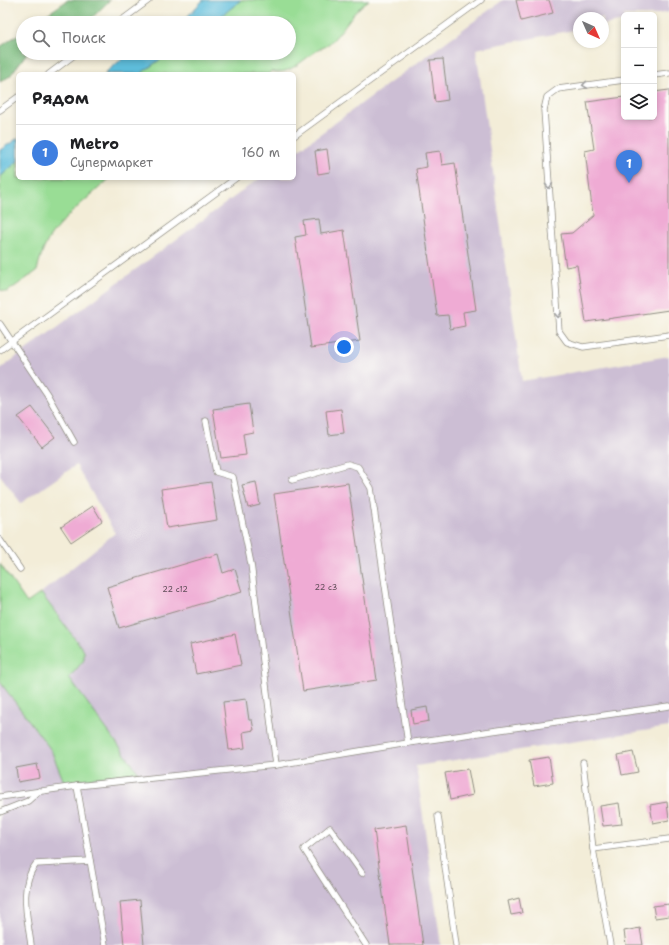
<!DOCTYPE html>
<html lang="ru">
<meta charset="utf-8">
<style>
:root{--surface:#fff;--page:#f6f6f6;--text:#202124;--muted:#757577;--line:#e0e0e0;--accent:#b45309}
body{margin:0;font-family:"Shantell Sans",sans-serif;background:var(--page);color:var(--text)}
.controls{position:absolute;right:12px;top:12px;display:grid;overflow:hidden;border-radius:6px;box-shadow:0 2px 6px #0003}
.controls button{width:36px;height:36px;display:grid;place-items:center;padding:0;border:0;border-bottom:1px solid var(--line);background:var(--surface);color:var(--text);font:20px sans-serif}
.compass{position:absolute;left:573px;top:12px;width:36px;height:36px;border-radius:50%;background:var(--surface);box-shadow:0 2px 6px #0003;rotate:135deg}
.you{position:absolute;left:344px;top:347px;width:14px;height:14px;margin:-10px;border:3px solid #fff;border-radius:50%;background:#1a73e8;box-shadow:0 0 0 6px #1a73e833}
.badge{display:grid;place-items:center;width:26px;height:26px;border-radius:50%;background:var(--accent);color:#fff;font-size:13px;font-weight:700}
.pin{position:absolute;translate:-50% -33px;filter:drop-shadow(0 1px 2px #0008)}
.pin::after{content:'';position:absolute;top:21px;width:14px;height:12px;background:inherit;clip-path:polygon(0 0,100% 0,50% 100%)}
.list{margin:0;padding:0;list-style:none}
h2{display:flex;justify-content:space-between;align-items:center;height:52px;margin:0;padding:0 16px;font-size:17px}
h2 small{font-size:13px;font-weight:400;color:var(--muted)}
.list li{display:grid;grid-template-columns:26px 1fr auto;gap:12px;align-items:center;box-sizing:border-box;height:56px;padding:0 16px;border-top:1px solid var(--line)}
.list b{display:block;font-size:15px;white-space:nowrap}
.list p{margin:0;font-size:13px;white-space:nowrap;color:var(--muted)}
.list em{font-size:13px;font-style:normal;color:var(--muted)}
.icon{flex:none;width:22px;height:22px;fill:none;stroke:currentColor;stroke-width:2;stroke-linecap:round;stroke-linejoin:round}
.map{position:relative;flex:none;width:669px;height:945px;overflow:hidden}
.search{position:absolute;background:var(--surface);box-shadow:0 2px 6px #0003;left:16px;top:16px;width:280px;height:44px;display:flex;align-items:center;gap:10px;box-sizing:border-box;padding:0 14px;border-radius:22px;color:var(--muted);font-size:15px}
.panel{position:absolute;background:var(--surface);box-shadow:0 2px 6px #0003;left:16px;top:72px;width:280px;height:108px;border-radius:6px}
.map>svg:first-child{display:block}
.industrial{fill:#ccbed4}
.green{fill:#99dd95;stroke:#628460}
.forest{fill:#7abc7e;stroke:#527454}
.water{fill:#5ebedc;stroke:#447484}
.building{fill:#efabd4}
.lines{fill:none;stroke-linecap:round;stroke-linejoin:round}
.lane-casing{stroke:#8f8c82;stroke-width:7}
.lane{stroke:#fff;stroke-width:5.5}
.oneway{stroke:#a0a0a0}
.labels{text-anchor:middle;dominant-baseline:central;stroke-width:3;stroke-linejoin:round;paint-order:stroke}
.number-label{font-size:8px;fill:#5c4b55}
</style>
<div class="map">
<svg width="669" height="945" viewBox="0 0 669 945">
<rect width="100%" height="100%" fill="#fdfcf7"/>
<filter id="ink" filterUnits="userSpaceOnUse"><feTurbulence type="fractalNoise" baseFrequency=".025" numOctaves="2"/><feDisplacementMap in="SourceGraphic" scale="8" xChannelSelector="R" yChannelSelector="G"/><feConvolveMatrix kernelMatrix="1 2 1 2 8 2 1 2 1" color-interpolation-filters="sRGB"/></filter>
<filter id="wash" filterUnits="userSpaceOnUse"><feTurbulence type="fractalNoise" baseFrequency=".012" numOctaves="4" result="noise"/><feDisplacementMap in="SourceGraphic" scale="16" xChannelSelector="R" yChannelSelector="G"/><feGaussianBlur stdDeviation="0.9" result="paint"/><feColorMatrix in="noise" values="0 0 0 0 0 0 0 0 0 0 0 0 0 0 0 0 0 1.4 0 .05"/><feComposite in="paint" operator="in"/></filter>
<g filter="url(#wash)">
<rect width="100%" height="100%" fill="#f3edd8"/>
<path class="industrial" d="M 503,0 L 669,0 L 669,12 L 653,15 L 624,15 L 624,21 L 603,25 L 603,18 L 579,18 L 579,29 L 476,49 L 522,381 L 669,356 L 669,727 L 416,766 L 441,945 L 0,945 L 0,682 L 51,750 L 64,782 L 138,772 L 69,678 L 84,660 L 84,651 L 41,593 L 115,533 L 76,465 L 21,503 L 0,475 L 0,369 L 260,178 L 294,178 L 294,153 Z"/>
<g class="green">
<path d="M 241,0 L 369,0 C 352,11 346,27 332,41 C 327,46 321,48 315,52 C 303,60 286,77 271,71 L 269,74 L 140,74 L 169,53 L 289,53 L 289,23 L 213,23 Z"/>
<path d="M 18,161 L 18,178 L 110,178 C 91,196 59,220 47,242 C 42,252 39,261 37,271 L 7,292 L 0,290 L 0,177 Z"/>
<path d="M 0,564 L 27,603 L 41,593 L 84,651 L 84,660 L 69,678 L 138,772 L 64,782 L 51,750 L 0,682 Z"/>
</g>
<g class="forest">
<path d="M 68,0 L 110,0 L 92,18 L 75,23 L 34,23 Z"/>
<path d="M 23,31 L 23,53 L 27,53 L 10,76 L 0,82 L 0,47 Z"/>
</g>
<g class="water">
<path d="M 203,0 L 241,0 L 213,23 L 177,23 L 187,17 Z"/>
<path d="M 129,53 L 169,53 L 140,74 L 104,74 Z"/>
<path d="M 18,138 L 18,161 L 0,177 L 0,150 Z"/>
</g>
<g id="blocks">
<g class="building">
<path d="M 516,0 L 549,0 L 553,13 L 521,21 Z"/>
<path d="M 443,59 L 448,100 L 435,102 L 430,60 Z"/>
<path d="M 669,90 L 669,310 L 586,322 L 577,265 L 566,267 L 561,234 L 572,233 L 593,215 L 585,151 L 594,149 L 587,102 L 624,97 L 624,117 L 654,117 L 654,92 Z"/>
<path d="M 327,149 L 330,172 L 318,174 L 315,151 Z"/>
<path d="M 440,151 L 442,165 L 455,163 L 476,310 L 463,312 L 465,326 L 450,329 L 448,315 L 437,316 L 416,169 L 427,167 L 425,153 Z"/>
<path d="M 319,219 L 321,234 L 344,230 L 360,341 L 311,348 L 295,237 L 306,235 L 304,221 Z"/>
<path d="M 249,404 L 253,432 L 243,434 L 246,455 L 221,458 L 213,409 Z"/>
<path d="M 32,407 L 55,437 L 42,447 L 18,417 Z"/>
<path d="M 341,409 L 344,433 L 329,435 L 326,411 Z"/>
<path d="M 211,482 L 217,520 L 167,528 L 161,489 Z"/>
<path d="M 256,482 L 260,505 L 248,508 L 242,485 Z"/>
<path d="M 348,483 L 377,680 L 303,691 L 274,494 Z"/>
<path d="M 93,506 L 102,521 L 71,542 L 61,527 Z"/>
<path d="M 218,554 L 223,573 L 235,569 L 242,592 L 119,628 L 107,587 Z"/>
<path d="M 235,634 L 241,665 L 196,674 L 190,644 Z"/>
<path d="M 246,699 L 249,720 L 252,720 L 254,730 L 243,732 L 245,748 L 229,750 L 223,702 Z"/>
<path d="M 427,707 L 429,721 L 413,724 L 411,710 Z"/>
<path d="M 633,752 L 638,772 L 622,775 L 618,755 Z"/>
<path d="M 549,757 L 553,783 L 534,786 L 529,760 Z"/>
<path d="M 37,764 L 40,778 L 18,782 L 16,768 Z"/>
<path d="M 468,769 L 473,795 L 450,800 L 445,773 Z"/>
<path d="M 667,802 L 669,820 L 653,823 L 650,805 Z"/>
<path d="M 619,803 L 622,824 L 603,826 L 600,806 Z"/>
<path d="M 406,825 L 423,945 L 390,945 L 374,830 Z"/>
<path d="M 519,898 L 522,913 L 511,915 L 508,901 Z"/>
<path d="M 140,900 L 144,945 L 124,945 L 120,902 Z"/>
<path d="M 669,904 L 669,916 L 655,918 L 653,906 Z"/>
<path d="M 640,928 L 643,945 L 626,945 L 624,931 Z"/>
</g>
</g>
</g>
<g filter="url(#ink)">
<use href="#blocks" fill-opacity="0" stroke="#8f8c82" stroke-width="1"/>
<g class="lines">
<defs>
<g id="lane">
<path d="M 118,23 L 149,0"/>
<path d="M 49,74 L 77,53"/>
<path d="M 654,75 L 669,73"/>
<path d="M 624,80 L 558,89 L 547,97 L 544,110 L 559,331 L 567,342 L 583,347 L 669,335"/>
<path d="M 0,110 L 18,97"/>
<path d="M 294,136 L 481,0"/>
<path d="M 0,324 L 47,394 L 74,442"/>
<path d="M 0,350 L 236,178"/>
<path d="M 206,421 L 216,472 L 233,477 L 251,564 L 276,765"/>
<path d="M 292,480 L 348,464 L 358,467 L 371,488 L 408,743"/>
<path d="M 0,540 L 20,569"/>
<path d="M 583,763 L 593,849 L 610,945"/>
<path d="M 77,786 L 105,945"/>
<path d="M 0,797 L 77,786 L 276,765 L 408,743 L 669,706"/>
<path d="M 0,812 L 28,801 L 39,791"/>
<path d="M 438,816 L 456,945"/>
<path d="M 593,849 L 669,839"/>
<path d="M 362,873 L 330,828 L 304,849 L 366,945"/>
<path d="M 31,945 C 28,920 18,886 36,864 L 90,861"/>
</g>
</defs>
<use href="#lane" class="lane-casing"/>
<use href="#lane" class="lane"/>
</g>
<defs><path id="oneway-chevron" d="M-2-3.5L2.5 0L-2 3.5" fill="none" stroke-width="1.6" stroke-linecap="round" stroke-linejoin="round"/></defs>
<g class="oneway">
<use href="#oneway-chevron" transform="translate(585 85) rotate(172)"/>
<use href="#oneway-chevron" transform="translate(549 186) rotate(86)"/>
<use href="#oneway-chevron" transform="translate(558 315) rotate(86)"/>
</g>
</g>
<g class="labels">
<g class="number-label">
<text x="326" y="587">22 с3</text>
<text x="175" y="589">22 с12</text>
</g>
</g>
</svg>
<div class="controls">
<button>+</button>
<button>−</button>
<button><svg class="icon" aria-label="layers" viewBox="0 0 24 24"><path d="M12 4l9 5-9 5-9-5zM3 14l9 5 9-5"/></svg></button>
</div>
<svg class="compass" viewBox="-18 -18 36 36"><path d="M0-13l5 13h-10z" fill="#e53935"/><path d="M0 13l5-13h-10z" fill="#757577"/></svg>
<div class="you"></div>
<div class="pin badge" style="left:629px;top:183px;background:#3f7fe0">1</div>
<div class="search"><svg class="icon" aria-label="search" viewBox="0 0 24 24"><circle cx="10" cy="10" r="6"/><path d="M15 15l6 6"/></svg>Поиск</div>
<section class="panel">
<h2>Рядом<small></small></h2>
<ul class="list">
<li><span class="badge" style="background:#3f7fe0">1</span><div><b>Metro</b><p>Супермаркет</p></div><em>160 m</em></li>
</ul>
</section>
</div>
